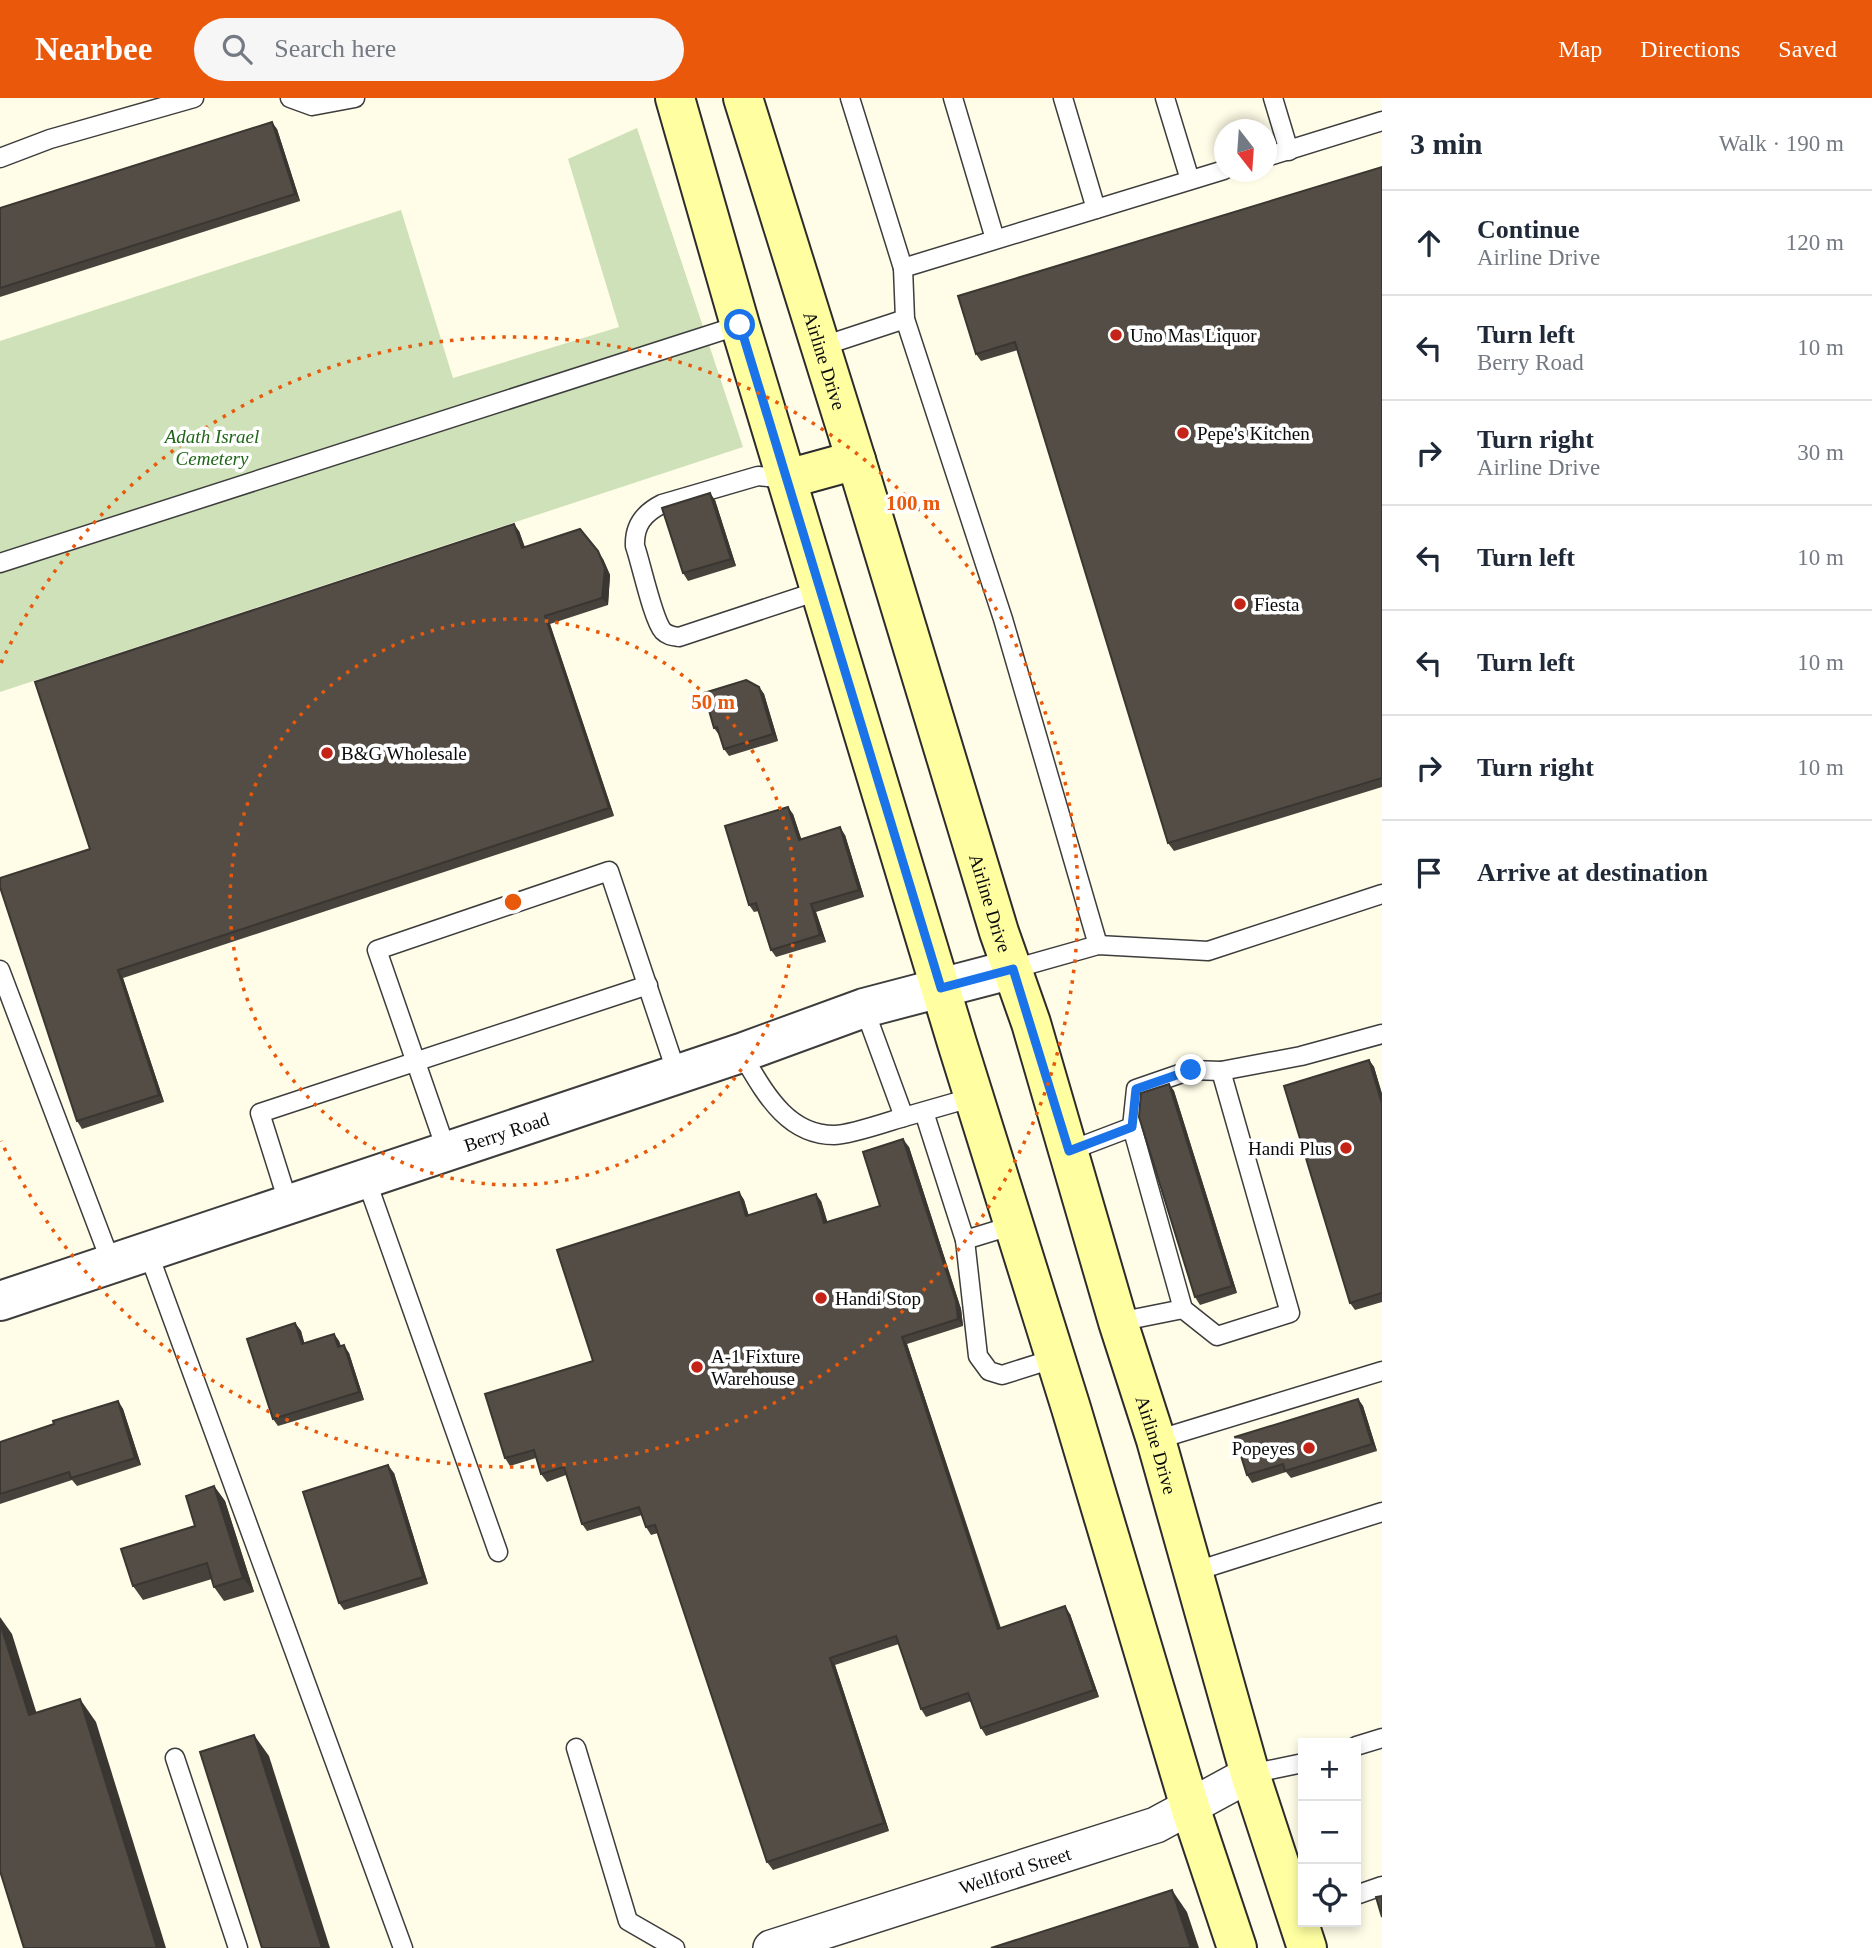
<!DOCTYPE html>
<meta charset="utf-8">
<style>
:root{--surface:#fff;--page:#f6f6f7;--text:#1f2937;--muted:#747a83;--line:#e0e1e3;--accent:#ea580c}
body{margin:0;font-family:"Times New Roman",serif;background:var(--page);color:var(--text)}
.controls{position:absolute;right:21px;bottom:21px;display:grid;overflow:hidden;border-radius:0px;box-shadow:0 4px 10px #0003}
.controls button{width:63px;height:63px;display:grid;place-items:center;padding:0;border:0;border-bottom:2px solid var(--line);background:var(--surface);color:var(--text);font:35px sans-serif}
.compass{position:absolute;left:1214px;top:21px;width:63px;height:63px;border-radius:50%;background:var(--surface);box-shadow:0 4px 10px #0003;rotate:163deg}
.stop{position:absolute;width:21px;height:21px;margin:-16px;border:5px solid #1a73e8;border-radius:50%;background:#fff}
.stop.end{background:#1a73e8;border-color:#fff;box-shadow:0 2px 7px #0008}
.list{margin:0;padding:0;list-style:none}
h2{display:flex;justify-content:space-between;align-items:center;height:91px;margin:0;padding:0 28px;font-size:30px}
h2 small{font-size:23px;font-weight:400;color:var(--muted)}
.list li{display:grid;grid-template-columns:46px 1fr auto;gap:21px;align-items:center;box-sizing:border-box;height:105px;padding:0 28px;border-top:2px solid var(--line)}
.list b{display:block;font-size:26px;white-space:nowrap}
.list p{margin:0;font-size:23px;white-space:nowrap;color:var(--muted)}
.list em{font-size:23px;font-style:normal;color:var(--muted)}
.icon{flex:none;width:38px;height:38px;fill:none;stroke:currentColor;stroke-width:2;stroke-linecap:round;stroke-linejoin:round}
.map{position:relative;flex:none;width:1382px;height:1850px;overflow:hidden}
header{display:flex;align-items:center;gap:42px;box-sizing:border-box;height:98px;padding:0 35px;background:var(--accent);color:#fff}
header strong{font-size:33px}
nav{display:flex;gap:38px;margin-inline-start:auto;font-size:24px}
.search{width:490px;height:63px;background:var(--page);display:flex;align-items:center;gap:18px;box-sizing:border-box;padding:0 24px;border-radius:38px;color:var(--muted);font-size:26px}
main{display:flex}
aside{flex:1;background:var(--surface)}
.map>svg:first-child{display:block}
.cemetery{fill:#cfe1b8}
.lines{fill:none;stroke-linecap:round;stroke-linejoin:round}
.service-casing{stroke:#3d3d3d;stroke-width:21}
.minor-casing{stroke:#3d3d3d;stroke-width:38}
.tertiary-casing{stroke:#3d3d3d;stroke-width:42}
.secondary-casing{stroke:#2c2c2c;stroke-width:42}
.service{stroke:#fff;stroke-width:18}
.minor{stroke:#fff;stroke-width:35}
.tertiary{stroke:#fff;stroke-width:38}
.secondary{stroke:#ffffa2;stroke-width:38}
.wall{fill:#47423c}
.shaded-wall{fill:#3a3631}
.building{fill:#534d46;stroke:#3a3631;stroke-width:2}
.route{stroke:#1a73e8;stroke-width:9}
.ring{fill:none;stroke:#e8590c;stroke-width:3.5;stroke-dasharray:3.5 7}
.poi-dot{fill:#c42318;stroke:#fff;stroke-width:2.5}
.labels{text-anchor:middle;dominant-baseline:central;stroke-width:7;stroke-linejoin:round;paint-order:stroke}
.poi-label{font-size:19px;fill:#0a0a0a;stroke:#fff;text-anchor:start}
.street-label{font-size:19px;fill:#0a0a0a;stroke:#fff}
.park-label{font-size:19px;font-style:italic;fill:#1e6616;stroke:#fff}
.centre{fill:#e8590c;stroke:#fff;stroke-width:3.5}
.ring-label{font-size:21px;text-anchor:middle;font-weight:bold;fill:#e8590c;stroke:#fff;stroke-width:7;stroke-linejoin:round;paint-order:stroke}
</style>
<header>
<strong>Nearbee</strong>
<div class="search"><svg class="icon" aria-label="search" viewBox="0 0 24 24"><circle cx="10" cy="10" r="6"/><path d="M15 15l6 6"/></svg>Search here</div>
<nav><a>Map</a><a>Directions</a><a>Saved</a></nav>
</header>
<main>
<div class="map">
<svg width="1382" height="1850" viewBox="0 0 1382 1850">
<rect width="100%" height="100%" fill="#fffde7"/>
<path class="cemetery" d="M 637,30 L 743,349 L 0,594 L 0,243 L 401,112 L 453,280 L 619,229 L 568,61 Z"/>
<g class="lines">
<defs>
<g id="service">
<path d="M 290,0 L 312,8 L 355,0"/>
<path d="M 850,0 L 903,170 L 905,221 L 1003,521 L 1098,847"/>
<path d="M 953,0 L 995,141"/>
<path d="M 1063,0 L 1096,111"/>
<path d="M 1165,0 L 1190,82"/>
<path d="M 1273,0 L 1289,53"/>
<path d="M 1266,59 L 1382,23"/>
<path d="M 0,60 L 50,41 L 194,0"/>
<path d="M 903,170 L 1224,72"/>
<path d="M 820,249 L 905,221"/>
<path d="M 787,381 L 758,378 L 662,406 C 644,415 634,427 635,448 C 641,465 653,522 663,533 C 668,538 673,538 679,539 L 821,492"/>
<path d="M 0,465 L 740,227"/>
<path d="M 1013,871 L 1098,847 L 1208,853 L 1382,796"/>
<path d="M 0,872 L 112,1167"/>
<path d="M 864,910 L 904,1019 L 974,999"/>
<path d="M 741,955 C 763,991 785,1037 834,1037 C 850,1037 887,1024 904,1019"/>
<path d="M 924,1014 L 965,1142 L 1014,1127"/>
<path d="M 1132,1029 L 1136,991 L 1191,972 L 1221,973 L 1301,958 L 1382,936"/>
<path d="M 1069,1053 L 1132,1029 L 1183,1211"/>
<path d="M 447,1054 L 377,852 L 609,773 L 677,976"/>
<path d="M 366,1081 L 498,1454"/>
<path d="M 289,1107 L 260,1015 L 648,887"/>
<path d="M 965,1142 L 978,1258 L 989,1273 L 1002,1277 L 1056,1260"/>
<path d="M 148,1154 L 403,1850"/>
<path d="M 1118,1224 L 1183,1211 L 1217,1238 L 1290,1215 L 1221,973"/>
<path d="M 1156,1342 L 1382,1273"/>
<path d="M 1193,1474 L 1382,1414"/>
<path d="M 1356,1648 L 1382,1640"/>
<path d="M 576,1650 L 628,1823 L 675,1850"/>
<path d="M 175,1660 L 238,1850"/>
<path d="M 1250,1676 L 1303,1665"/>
<path d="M 1356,1797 L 1382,1788"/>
</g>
<g id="minor">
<path id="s1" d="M 771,1850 L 1156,1727 L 1250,1676"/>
</g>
<g id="tertiary">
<path id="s2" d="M 0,1203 L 741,955 L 864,910 L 1013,871"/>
</g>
<g id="secondary">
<path d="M 675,0 L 740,227 L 957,945 L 1071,1310 L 1190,1709 L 1237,1850"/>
<path id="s3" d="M 743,0 L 856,362 L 999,834 L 1031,925 L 1118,1224 L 1156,1342 L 1250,1676 L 1307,1850"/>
<path d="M 787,381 L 856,362"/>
</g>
</defs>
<use href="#service" class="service-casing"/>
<use href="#minor" class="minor-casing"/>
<use href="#tertiary" class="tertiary-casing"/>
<use href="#secondary" class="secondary-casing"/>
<use href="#service" class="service"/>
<use href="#minor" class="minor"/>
<use href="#tertiary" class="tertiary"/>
<use href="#secondary" class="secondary"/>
</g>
<g class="wall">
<path d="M 277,31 L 300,103 L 0,199 L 0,110 Z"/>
<path d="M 1382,69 L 1382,689 L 1174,753 L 1168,745 L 1018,252 L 981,263 L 976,256 Z"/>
<path d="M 715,402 L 736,468 L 688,483 L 683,475 Z"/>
<path d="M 519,433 L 525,449 L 603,461 L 610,477 L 608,507 L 550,526 L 614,718 L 123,880 L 164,1004 L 82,1031 L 77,1023 L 90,751 Z"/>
<path d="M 759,589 L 764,596 L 778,643 L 729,658 L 724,651 L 719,637 L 714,630 Z"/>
<path d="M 793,716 L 801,741 L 845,737 L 864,799 L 816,814 L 826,844 L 776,859 L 771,852 L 759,813 L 754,814 L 749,807 Z"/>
<path d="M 1369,962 L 1374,969 L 1382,996 L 1382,1204 L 1355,1212 L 1350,1205 Z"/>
<path d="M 1169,986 L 1174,993 L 1237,1195 L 1200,1207 L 1195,1199 Z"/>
<path d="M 909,1049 L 961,1211 L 963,1228 L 907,1246 L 1001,1530 L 1070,1516 L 1099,1599 L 986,1638 L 981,1630 L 971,1603 L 926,1619 L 921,1611 L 899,1546 L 835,1567 L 889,1733 L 773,1772 L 767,1764 L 658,1435 L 651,1437 L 646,1429 L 642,1417 L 587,1433 L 582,1426 L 566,1377 L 547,1384 L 541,1376 L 536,1360 L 510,1368 L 505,1360 L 593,1263 L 739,1094 L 744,1102 L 749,1118 L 821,1103 L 827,1124 L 880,1108 Z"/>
<path d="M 295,1225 L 301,1233 L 304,1245 L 334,1236 L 339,1243 L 341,1248 L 349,1255 L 364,1302 L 278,1328 L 273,1321 Z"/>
<path d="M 1358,1301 L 1363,1308 L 1377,1353 L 1291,1380 L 1286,1374 L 1252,1385 L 1247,1377 Z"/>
<path d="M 118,1303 L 123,1311 L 141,1367 L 77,1388 L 72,1382 L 0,1406 L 0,1344 L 54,1326 Z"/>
<path d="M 394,1375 L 428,1486 L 344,1512 L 339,1505 Z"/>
<path d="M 214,1388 L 225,1403 L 254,1494 L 224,1503 L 214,1489 L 212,1481 L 143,1502 L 133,1488 L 195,1428 Z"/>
</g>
<g class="shaded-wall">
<path d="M 272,24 L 277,31 L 300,103 L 295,96 Z"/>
<path d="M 710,395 L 715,402 L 736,468 L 731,461 Z"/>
<path d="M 514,426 L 519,433 L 527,457 L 522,450 Z"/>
<path d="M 598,453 L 603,461 L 610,477 L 608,507 L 602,500 Z"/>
<path d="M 545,518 L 550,526 L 614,718 L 609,710 Z"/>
<path d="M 759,589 L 764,596 L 778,643 L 773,636 Z"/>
<path d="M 788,709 L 793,716 L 804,749 L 799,742 Z"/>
<path d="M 840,729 L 845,737 L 864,799 L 859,792 Z"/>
<path d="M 811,806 L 816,814 L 826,844 L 820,837 Z"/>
<path d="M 118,872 L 123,880 L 164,1004 L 159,997 Z"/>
<path d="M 1369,962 L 1374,969 L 1382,996 L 1382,1006 Z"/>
<path d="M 1169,986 L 1174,993 L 1237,1195 L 1232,1188 Z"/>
<path d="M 903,1041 L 909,1049 L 961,1211 L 963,1228 L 958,1221 Z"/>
<path d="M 739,1094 L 744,1102 L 751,1126 L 746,1118 Z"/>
<path d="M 816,1096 L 821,1103 L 830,1132 L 824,1125 Z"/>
<path d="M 295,1225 L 301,1233 L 307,1254 L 302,1246 Z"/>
<path d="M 334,1236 L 339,1243 L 343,1256 L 338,1249 Z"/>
<path d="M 902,1239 L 907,1246 L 1003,1539 L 998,1531 Z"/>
<path d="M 344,1247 L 349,1255 L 364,1302 L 359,1294 Z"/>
<path d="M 1358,1301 L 1363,1308 L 1377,1353 L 1372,1346 Z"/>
<path d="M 118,1303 L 123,1311 L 141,1367 L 135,1360 Z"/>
<path d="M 388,1367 L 394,1375 L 428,1486 L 423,1479 Z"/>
<path d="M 214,1388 L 225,1403 L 254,1494 L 243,1480 Z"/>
<path d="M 1065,1508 L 1070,1516 L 1099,1599 L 1094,1592 Z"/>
<path d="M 0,1519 L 12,1536 L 44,1639 L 29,1617 L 0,1525 Z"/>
<path d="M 830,1560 L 835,1567 L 889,1733 L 884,1725 Z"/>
<path d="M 80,1601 L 96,1624 L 166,1850 L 157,1850 Z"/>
<path d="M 254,1637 L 269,1658 L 330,1850 L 322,1850 Z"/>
<path d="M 1172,1792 L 1187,1814 L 1199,1850 L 1191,1850 Z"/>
</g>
<g class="building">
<path d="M 272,24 L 295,96 L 0,190 L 0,110 Z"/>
<path d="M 1382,69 L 1382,680 L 1168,745 L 1015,244 L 976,256 L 958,198 Z"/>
<path d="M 710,395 L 731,461 L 683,475 L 662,410 Z"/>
<path d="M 514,426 L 522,450 L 580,431 L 598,453 L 605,470 L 602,500 L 545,518 L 609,710 L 118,872 L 159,997 L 77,1023 L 0,789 L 0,780 L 90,751 L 35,584 Z"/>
<path d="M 746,582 L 759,589 L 773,636 L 724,651 L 717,629 L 714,630 L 704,595 Z"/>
<path d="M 788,709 L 799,742 L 840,729 L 859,792 L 811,806 L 820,837 L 771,852 L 756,805 L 749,807 L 725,728 Z"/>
<path d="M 1369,962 L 1382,1006 L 1382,1195 L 1350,1205 L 1284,988 Z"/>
<path d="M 1169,986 L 1232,1188 L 1195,1199 L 1139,1019 L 1141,995 Z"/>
<path d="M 903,1041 L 956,1203 L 958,1221 L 902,1239 L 998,1531 L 1065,1508 L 1094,1592 L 981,1630 L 968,1595 L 921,1611 L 896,1538 L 830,1560 L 884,1725 L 767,1764 L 655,1427 L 646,1429 L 639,1409 L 582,1426 L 564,1369 L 541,1376 L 534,1352 L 505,1360 L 485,1296 L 593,1263 L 557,1152 L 739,1094 L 746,1118 L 816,1096 L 824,1125 L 880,1108 L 863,1054 Z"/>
<path d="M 295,1225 L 302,1246 L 334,1236 L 338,1249 L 344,1247 L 359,1294 L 273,1321 L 247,1241 Z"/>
<path d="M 1358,1301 L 1372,1346 L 1285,1373 L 1283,1366 L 1247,1377 L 1235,1339 Z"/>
<path d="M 118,1303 L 135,1360 L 71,1380 L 69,1374 L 0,1396 L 0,1344 L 54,1326 L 53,1323 Z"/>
<path d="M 388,1367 L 423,1479 L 339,1505 L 303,1394 Z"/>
<path d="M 214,1388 L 243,1480 L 214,1489 L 207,1465 L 133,1488 L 121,1451 L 195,1428 L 186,1398 Z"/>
<path d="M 0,1525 L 29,1617 L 80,1601 L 157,1850 L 24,1850 L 0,1773 Z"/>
<path d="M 254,1637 L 322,1850 L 262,1850 L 200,1654 Z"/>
<path d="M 1172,1792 L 1191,1850 L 991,1850 Z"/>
<path d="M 1382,1798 L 1382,1819 L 1376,1799 Z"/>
</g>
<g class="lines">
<path class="route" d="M 740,227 L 941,890 L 1013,871 L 1069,1053 L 1132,1029 L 1136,991 L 1191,972"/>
</g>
<g class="ring">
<circle cx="513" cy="804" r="283"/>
<path d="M1 565A565 565 0 1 1 1 1043"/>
</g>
<g class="poi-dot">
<circle cx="1116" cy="237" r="7"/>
<circle cx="1183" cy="335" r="7"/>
<circle cx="1240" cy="506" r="7"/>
<circle cx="327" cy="655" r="7"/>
<circle cx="1346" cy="1050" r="7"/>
<circle cx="821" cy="1200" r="7"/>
<circle cx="697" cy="1269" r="7"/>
<circle cx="1309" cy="1350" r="7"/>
</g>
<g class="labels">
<g class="poi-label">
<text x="1130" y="237">Uno Mas Liquor</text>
<text x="1197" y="335">Pepe's Kitchen</text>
<text x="1254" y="506">Fiesta</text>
<text x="341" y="655">B&amp;G Wholesale</text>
<text x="1332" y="1050" text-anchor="end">Handi Plus</text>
<text x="835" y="1200">Handi Stop</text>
<text x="711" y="1258">A-1 Fixture<tspan x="711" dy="22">Warehouse</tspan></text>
<text x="1295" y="1350" text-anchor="end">Popeyes</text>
</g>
<g class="street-label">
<text stroke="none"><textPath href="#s3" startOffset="275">Airline Drive</textPath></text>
<text stroke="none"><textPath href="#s3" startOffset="842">Airline Drive</textPath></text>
<text stroke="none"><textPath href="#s2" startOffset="534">Berry Road</textPath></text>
<text stroke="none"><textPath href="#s3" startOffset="1409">Airline Drive</textPath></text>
<text stroke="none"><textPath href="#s1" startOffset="256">Wellford Street</textPath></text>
</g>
<g class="park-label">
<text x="212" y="338">Adath Israel<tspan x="212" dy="22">Cemetery</tspan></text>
</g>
</g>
<circle cx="513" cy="804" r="10" class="centre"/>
<g class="ring-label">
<text x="913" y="412">100 m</text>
<text x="713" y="611">50 m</text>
</g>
</svg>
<div class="controls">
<button>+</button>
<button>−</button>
<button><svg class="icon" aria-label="locate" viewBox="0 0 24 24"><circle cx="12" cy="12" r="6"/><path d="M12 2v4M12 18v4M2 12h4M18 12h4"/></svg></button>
</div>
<svg class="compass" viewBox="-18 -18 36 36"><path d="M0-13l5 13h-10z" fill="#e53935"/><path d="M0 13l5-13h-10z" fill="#747a83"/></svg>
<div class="stop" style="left:740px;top:227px"></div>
<div class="stop end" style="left:1191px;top:972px"></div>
</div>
<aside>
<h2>3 min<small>Walk · 190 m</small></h2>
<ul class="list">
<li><svg class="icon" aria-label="ahead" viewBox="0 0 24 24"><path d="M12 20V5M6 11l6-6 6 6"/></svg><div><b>Continue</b><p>Airline Drive</p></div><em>120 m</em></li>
<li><svg class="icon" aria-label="left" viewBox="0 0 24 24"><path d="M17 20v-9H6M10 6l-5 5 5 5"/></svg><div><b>Turn left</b><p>Berry Road</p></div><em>10 m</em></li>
<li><svg class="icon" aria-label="right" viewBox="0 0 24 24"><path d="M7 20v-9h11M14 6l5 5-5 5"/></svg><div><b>Turn right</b><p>Airline Drive</p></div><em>30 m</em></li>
<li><svg class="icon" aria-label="left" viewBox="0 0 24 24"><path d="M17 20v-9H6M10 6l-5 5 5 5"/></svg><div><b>Turn left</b></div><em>10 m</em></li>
<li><svg class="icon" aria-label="left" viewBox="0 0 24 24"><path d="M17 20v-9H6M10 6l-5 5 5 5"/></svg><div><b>Turn left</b></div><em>10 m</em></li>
<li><svg class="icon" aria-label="right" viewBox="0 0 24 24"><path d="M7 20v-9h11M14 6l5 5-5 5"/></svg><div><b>Turn right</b></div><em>10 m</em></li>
<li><svg class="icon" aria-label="arrive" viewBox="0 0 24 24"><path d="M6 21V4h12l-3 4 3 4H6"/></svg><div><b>Arrive at destination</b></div></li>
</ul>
</aside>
</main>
